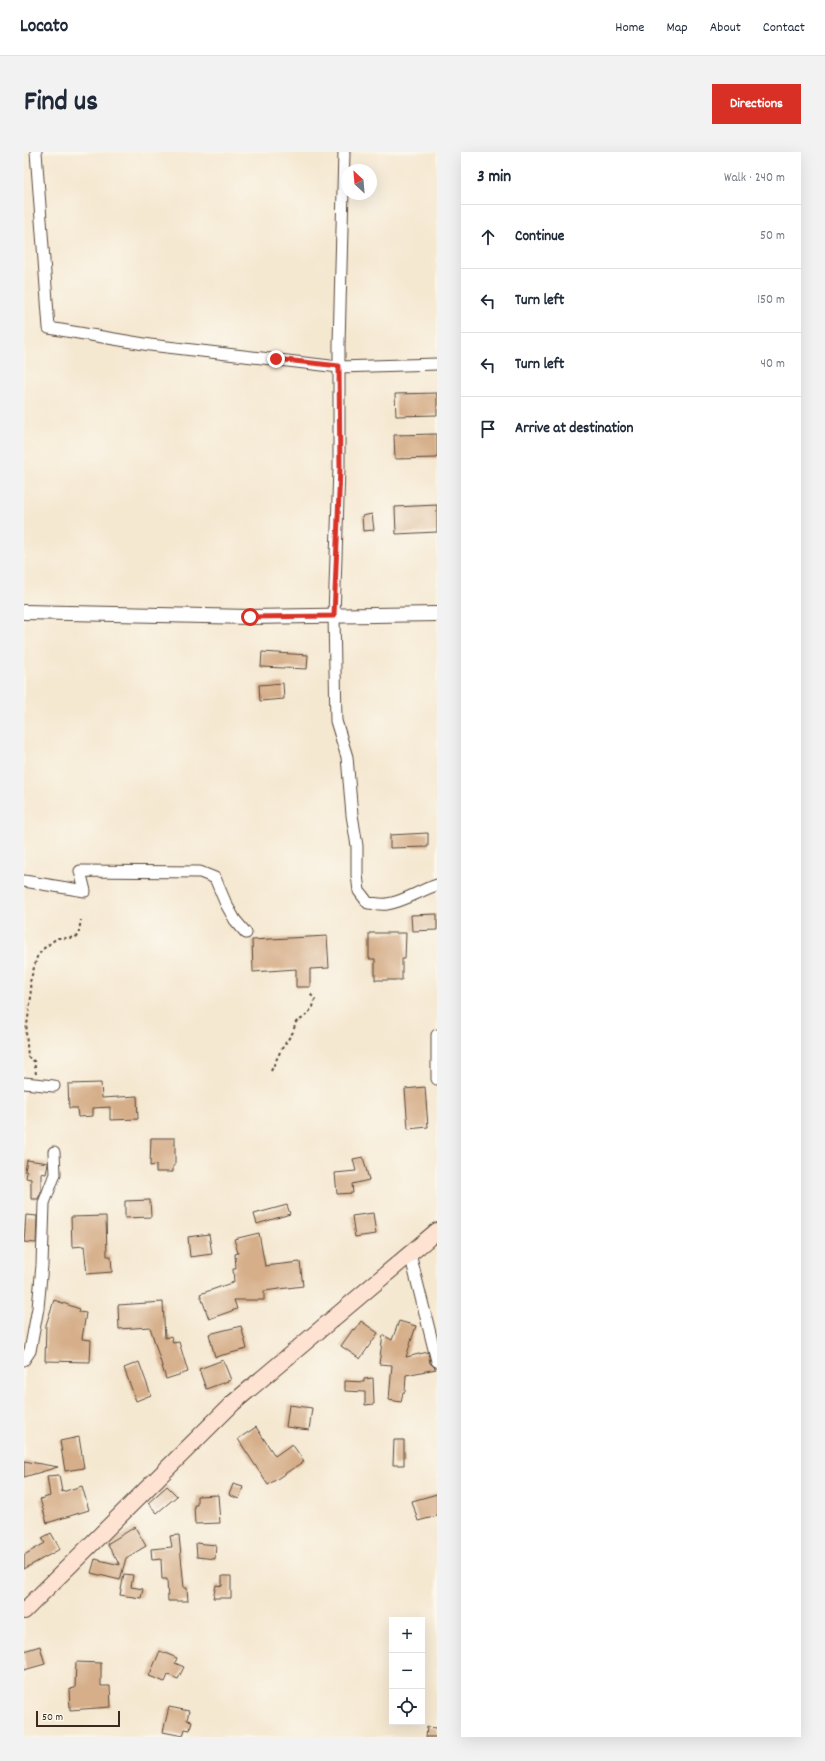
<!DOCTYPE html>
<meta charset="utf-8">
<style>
:root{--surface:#fff;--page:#f2f2f3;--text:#1f2937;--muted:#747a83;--line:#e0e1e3;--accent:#d93025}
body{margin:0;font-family:Dekko,sans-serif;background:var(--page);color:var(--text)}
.controls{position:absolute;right:12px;bottom:12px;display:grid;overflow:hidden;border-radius:0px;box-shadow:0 4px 16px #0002}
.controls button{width:36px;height:36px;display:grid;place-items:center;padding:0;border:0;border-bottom:1px solid var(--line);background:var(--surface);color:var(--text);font:20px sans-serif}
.compass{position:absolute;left:317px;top:12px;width:36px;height:36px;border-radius:50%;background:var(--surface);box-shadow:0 4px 16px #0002;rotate:334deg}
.scale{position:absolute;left:12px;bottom:10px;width:84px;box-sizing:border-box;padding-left:4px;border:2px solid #3b2a1e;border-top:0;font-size:11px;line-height:14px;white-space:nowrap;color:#3b2a1e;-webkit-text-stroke:3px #fbf7ec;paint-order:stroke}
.stop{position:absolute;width:12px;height:12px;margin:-9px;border:3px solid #d93025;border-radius:50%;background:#fff}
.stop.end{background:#d93025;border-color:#fff;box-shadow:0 1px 4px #0008}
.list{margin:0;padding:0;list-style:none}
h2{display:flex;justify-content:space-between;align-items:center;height:52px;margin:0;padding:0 16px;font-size:17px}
h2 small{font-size:13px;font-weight:400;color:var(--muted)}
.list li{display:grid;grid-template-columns:26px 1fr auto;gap:12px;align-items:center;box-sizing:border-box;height:64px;padding:0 16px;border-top:1px solid var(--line)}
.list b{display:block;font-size:15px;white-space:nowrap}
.list em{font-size:13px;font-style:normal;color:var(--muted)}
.icon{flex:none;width:22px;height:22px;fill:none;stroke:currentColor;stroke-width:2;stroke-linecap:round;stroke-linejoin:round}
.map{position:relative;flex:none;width:413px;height:1585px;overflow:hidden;border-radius:0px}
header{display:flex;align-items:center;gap:24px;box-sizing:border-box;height:56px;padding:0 20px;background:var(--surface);border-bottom:1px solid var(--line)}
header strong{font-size:19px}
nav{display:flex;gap:22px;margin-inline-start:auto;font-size:14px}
.intro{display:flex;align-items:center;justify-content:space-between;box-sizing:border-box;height:96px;padding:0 24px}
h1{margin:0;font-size:28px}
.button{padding:10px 18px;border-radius:0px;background:var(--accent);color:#fff;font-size:14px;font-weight:700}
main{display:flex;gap:24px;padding:0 24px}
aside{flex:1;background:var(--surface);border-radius:0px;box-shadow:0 4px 16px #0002}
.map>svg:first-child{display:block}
.building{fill:#d6ae89}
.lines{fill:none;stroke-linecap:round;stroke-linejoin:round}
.minor-casing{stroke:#574639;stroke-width:13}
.tertiary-casing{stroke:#574639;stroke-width:16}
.secondary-casing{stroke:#574639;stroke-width:18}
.path{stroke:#574639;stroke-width:2;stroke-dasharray:3 3;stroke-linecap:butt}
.minor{stroke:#fff;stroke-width:11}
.tertiary{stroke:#fff;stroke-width:14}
.secondary{stroke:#fee3d2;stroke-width:16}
.route{stroke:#d93025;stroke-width:5}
</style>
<header>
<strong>Locato</strong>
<nav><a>Home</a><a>Map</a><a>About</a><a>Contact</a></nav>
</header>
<div class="intro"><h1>Find us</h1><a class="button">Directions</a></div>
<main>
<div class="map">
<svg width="413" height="1585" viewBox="0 0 413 1585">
<rect width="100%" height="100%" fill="#fbf7ec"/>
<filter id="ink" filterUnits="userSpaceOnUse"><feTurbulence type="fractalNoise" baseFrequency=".025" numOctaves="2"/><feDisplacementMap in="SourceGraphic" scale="8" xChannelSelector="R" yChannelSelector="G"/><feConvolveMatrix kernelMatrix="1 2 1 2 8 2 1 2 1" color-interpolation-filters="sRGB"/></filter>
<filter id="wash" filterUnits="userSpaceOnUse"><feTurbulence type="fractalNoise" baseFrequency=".012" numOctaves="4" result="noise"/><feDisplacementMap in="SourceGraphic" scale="16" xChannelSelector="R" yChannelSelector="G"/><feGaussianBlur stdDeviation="0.9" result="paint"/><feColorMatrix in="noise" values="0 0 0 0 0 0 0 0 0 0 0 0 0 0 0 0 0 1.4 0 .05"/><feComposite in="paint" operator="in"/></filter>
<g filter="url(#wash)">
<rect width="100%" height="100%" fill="#f5e8d1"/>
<g id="blocks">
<g class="building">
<path d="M 413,241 L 413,263 L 372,264 L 371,242 Z"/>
<path d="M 413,282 L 413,306 L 371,307 L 370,283 Z"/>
<path d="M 413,353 L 413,380 L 372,382 L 371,355 Z"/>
<path d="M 348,362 L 350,378 L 339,379 L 338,364 Z"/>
<path d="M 238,500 L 284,503 L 283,517 L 237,515 Z"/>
<path d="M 259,531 L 260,547 L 236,549 L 235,533 Z"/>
<path d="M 404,681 L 404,695 L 366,696 L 366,683 Z"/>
<path d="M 413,762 L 413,778 L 388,779 L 387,763 Z"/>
<path d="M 345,781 L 382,781 L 381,807 L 378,807 L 378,828 L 351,828 L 351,807 L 345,807 Z"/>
<path d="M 303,784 L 305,816 L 286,817 L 286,835 L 272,835 L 272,817 L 229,820 L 228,788 Z"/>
<path d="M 77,931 L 78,946 L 113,944 L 114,967 L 86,968 L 86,955 L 69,956 L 69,964 L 54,965 L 53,956 L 45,956 L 44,932 Z"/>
<path d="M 401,935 L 404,975 L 384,977 L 381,937 Z"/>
<path d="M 127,986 L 151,986 L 151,1014 L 149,1014 L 149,1020 L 132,1020 L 132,1013 L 126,1014 Z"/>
<path d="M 339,1005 L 345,1028 L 328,1032 L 329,1041 L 313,1042 L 311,1021 L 332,1019 L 329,1007 Z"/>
<path d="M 3,1008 L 24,1011 L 22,1022 L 17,1021 L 17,1040 L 14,1047 L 7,1047 L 7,1027 L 2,1026 L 3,1020 L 1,1019 Z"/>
<path d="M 126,1048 L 127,1065 L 101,1066 L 101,1049 Z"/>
<path d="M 263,1053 L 266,1062 L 233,1072 L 230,1062 Z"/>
<path d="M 349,1061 L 352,1082 L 331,1085 L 328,1064 Z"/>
<path d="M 2,1063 L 13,1064 L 12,1091 L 0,1090 Z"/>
<path d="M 82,1064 L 83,1104 L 87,1104 L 88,1120 L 63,1122 L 60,1094 L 48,1095 L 47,1065 Z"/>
<path d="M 235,1081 L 241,1114 L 276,1110 L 279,1134 L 240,1139 L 240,1148 L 210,1148 L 213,1157 L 185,1167 L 176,1142 L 210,1130 L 209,1117 L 212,1117 L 211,1102 L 214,1101 L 210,1087 Z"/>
<path d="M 185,1082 L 188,1102 L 166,1105 L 164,1085 Z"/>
<path d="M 30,1148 L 56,1157 L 55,1160 L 62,1161 L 58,1187 L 67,1188 L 66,1210 L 21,1209 L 22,1173 Z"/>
<path d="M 139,1150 L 141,1186 L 147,1184 L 149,1191 L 155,1190 L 164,1220 L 142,1227 L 126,1175 L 95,1177 L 94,1153 Z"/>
<path d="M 337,1169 L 354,1181 L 336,1207 L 317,1194 L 329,1177 L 331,1178 Z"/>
<path d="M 375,1169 L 392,1174 L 382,1205 L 404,1200 L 406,1211 L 412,1217 L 382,1223 L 381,1240 L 379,1240 L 377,1250 L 365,1248 L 368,1213 L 355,1212 L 359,1183 L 368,1188 Z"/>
<path d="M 217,1174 L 223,1197 L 191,1205 L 185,1182 Z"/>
<path d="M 199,1208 L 207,1228 L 182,1237 L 175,1217 Z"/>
<path d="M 115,1210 L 127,1243 L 112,1249 L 100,1216 Z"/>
<path d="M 349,1226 L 350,1252 L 341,1253 L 341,1240 L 321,1239 L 321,1229 L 340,1230 L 340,1227 Z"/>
<path d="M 265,1253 L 288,1256 L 285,1278 L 262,1275 Z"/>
<path d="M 232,1275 L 251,1304 L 268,1292 L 280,1309 L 244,1333 L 214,1287 Z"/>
<path d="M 55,1285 L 60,1316 L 41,1319 L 36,1289 Z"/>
<path d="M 370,1288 L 380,1288 L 380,1313 L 369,1313 Z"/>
<path d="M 0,1309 L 34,1315 L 0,1325 Z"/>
<path d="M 35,1323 L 38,1340 L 58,1334 L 65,1358 L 23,1371 L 16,1347 L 26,1344 L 23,1324 Z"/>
<path d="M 209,1332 L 219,1335 L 215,1347 L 205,1343 Z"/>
<path d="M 143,1334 L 153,1344 L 133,1361 L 124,1351 Z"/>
<path d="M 413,1342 L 413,1364 L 394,1369 L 388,1349 Z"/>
<path d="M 194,1343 L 196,1371 L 171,1372 L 170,1353 L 173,1353 L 173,1344 Z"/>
<path d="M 111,1375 L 122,1394 L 102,1406 L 96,1428 L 67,1421 L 71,1407 L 96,1413 L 83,1392 Z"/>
<path d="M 27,1381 L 36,1397 L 0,1417 L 0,1403 L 21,1391 L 18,1386 Z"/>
<path d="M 155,1383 L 160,1436 L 163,1436 L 164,1449 L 144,1449 L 143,1427 L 138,1427 L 137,1407 L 128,1408 L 127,1397 L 148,1395 L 146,1384 Z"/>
<path d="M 172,1391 L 192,1393 L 191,1407 L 173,1405 Z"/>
<path d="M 100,1422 L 109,1423 L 107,1435 L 119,1437 L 117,1446 L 96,1443 Z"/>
<path d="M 198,1424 L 207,1424 L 207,1446 L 189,1446 L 192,1433 L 198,1434 Z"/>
<path d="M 16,1494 L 21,1512 L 0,1518 L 0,1499 Z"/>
<path d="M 136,1499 L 153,1506 L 151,1511 L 160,1515 L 154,1527 L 144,1523 L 141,1530 L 125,1524 Z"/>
<path d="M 52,1510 L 77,1511 L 77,1534 L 86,1534 L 87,1555 L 46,1558 L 45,1537 L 51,1536 Z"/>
<path d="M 145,1555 L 165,1559 L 163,1568 L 168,1569 L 166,1578 L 161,1577 L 159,1584 L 139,1580 Z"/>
<path d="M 403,1575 L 413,1576 L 413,1585 L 402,1585 Z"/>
</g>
</g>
</g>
<g filter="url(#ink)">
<use href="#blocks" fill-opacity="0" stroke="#574639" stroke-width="1"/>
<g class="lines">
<defs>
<g id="minor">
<path d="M 12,0 L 25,176 L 126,193 L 315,215 L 413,212"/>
<path d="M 320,0 L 315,192 L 315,317 L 310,464 L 312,569 L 323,605 L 328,663 L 333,694 L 333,723 L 335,739 L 344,751 C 349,751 357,753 363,752 C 380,750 396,738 413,733"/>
<path d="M 0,729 L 61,739 L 56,719 L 176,720 L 191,726 L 202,752 L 211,768 L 222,781"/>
<path d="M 413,927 L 413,883"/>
<path d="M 0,931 L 30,934"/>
<path d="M 386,1102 L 413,1209"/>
<path d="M 0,1208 L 6,1199 L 14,1156 L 18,1113 L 20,1051 L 31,1022 L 30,1000"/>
</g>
<path id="tertiary" d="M 0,460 L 226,465 L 413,462"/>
<path id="secondary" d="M 0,1459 L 209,1251 L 413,1079"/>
</defs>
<use href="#minor" class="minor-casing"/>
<use href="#tertiary" class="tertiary-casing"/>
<use href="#secondary" class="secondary-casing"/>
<g class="path">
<path d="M 247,919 L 257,898 L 269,880 L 272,870 L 281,865 L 289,855 L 291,847 L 285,841"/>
<path d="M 12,922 L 10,909 L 4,905 L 2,880 L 7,845 L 6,830 L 13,805 L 19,797 L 33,786 L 46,786 L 54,784 L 57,768"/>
</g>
<use href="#minor" class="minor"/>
<use href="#tertiary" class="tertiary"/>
<use href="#secondary" class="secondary"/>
</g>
</g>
<g class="lines" filter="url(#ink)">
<path class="route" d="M 226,465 L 310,464 L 316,317 L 315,214 L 252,207"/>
</g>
</svg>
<div class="controls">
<button>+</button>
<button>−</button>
<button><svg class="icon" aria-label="locate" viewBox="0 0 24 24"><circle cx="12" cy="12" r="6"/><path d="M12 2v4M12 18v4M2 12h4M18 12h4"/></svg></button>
</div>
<svg class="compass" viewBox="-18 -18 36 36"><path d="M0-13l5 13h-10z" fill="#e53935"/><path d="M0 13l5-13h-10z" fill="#747a83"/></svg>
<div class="scale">50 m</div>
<div class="stop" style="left:226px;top:465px"></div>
<div class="stop end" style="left:252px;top:207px"></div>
</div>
<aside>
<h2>3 min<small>Walk · 240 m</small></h2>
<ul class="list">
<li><svg class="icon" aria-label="ahead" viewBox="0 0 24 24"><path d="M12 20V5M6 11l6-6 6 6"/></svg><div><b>Continue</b></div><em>50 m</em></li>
<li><svg class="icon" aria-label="left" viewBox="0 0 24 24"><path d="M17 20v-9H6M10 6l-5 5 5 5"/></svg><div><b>Turn left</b></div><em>150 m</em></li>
<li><svg class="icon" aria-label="left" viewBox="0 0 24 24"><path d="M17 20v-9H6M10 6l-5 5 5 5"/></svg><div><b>Turn left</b></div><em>40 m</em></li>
<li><svg class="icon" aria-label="arrive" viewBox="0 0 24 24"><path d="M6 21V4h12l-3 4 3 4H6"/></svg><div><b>Arrive at destination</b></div></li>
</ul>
</aside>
</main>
